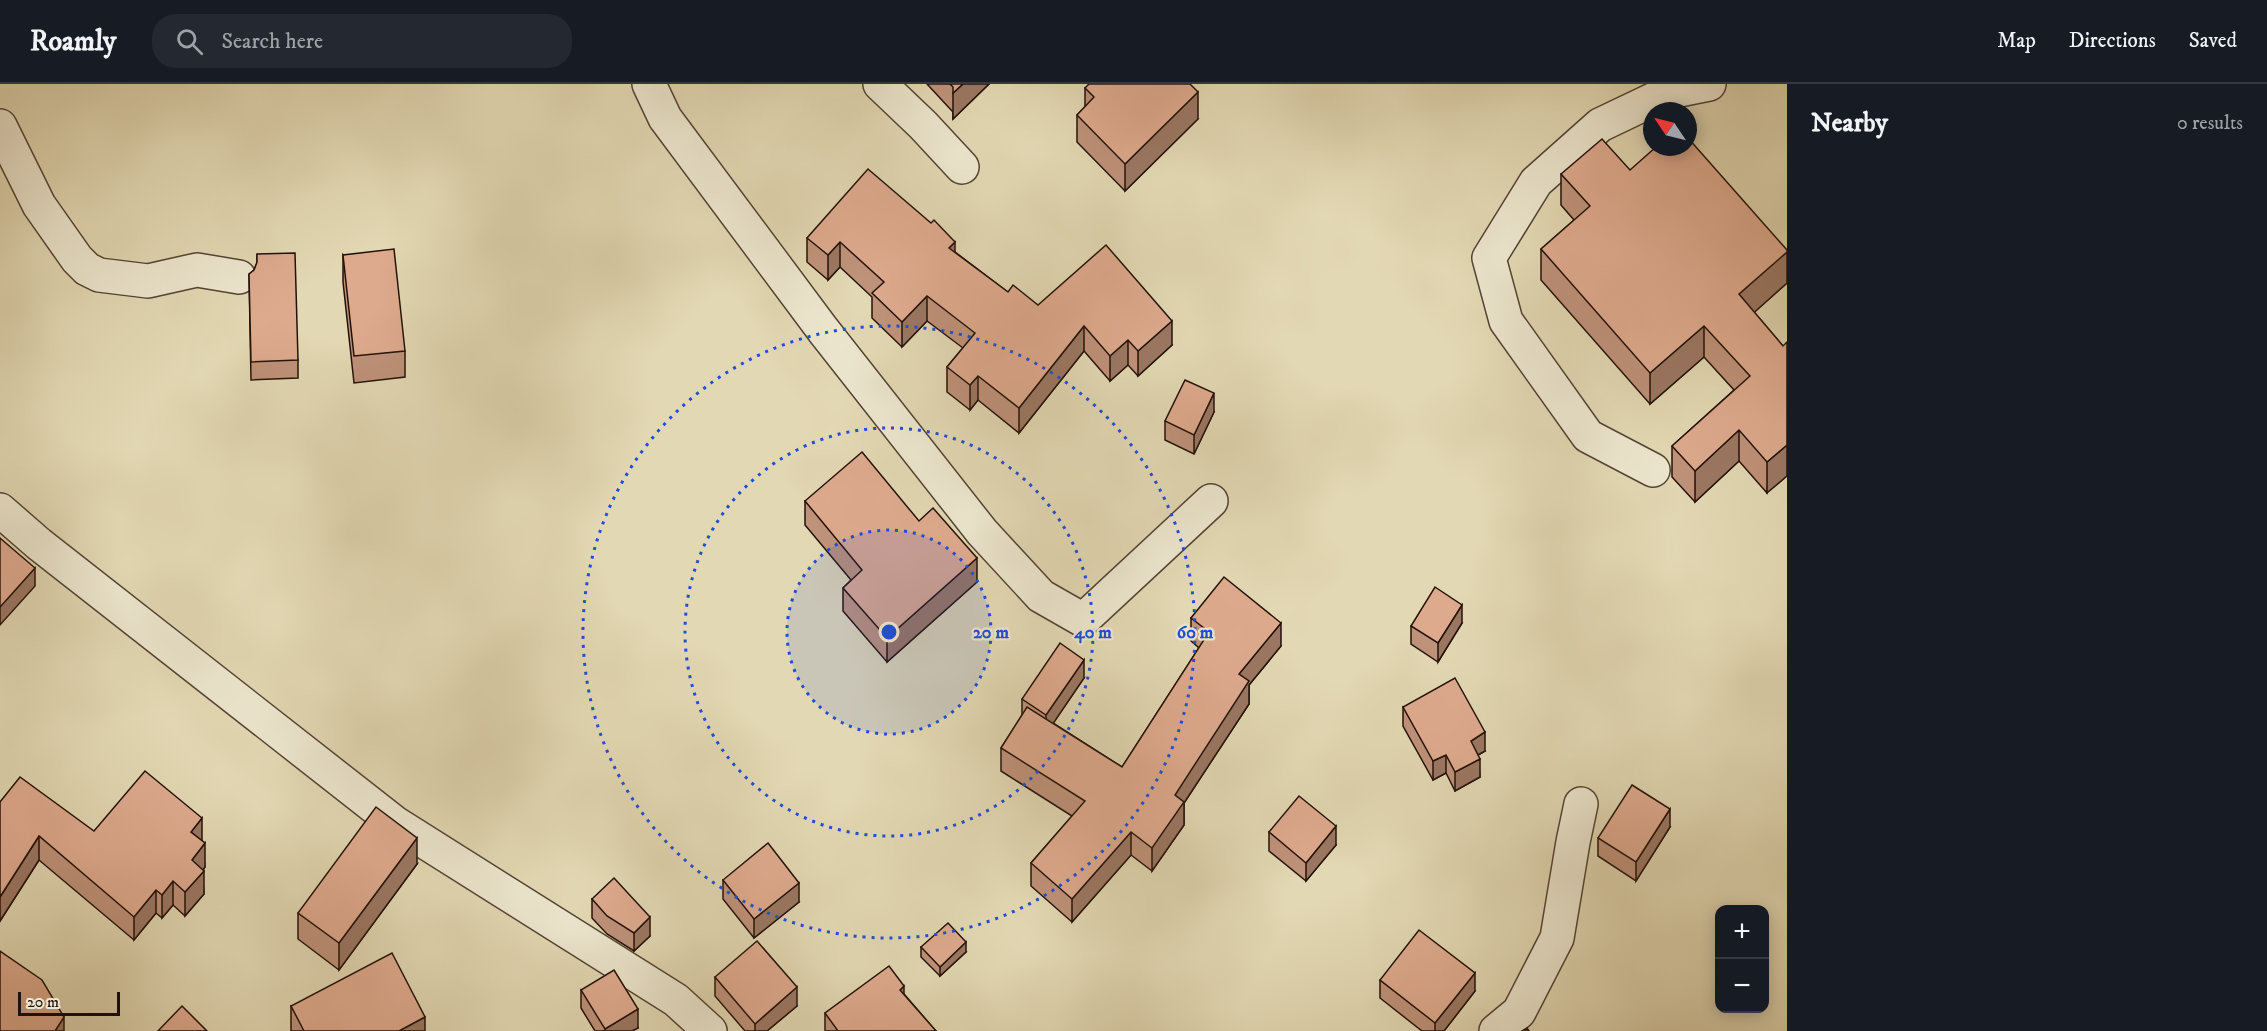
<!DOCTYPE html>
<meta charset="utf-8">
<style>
:root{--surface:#171b24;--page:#242831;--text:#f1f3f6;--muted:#9ea1a6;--line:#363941}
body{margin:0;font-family:"IM FELL DW Pica",serif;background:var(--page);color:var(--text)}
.controls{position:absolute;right:18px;bottom:18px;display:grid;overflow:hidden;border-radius:12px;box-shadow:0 3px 15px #0003}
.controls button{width:54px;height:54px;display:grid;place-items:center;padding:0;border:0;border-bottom:2px solid var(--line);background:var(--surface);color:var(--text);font:30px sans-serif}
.compass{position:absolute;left:1643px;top:18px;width:54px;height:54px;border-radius:50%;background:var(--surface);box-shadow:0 3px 15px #0003;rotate:305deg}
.scale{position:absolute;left:18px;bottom:15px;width:102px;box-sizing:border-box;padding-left:6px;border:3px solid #231209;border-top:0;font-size:16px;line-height:21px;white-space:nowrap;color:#231209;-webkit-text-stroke:4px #ece6ce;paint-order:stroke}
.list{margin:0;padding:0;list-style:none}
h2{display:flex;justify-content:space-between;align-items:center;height:78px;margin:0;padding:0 24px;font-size:26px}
h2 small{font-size:20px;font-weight:400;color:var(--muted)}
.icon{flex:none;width:33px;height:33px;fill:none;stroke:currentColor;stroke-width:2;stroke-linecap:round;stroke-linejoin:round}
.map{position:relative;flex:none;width:1787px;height:947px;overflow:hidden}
header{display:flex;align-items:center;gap:36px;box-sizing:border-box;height:84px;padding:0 30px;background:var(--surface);border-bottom:2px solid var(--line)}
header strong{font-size:28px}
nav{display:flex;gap:33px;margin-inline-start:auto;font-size:21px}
.search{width:420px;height:54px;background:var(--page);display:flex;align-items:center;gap:15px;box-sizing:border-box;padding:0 21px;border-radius:24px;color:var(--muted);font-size:22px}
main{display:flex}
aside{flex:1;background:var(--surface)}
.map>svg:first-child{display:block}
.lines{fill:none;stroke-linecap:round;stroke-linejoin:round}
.minor-casing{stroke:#534434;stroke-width:36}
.minor{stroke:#ece6ce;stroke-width:33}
.wall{fill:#bf927a;stroke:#231209;stroke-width:1.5}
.shaded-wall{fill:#9b7763;stroke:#231209;stroke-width:1.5}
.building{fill:#deaa8e;stroke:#231209;stroke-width:1.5}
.ring{fill:none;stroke:#1d4ed8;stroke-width:3;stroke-dasharray:3 6}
.centre{fill:#1d4ed8;stroke:#ece6ce;stroke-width:3}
.ring-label{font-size:18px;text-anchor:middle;font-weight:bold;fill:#1d4ed8;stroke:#ece6ce;stroke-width:4.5;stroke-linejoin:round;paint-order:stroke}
</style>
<header>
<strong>Roamly</strong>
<div class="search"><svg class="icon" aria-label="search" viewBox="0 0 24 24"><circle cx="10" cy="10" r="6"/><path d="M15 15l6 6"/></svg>Search here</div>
<nav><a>Map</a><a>Directions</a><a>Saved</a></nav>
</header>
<main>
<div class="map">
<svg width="1787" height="947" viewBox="0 0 1787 947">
<rect width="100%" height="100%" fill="#e2d8b3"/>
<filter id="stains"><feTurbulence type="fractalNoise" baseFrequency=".00333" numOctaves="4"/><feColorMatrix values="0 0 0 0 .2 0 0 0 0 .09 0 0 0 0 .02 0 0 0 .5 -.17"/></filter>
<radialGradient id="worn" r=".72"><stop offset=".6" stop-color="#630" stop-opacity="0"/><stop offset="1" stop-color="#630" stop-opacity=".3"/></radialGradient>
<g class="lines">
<defs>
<g id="minor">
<path d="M 649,0 L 665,34 L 823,246 L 982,448 L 1041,512 L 1083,536 L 1211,417"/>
<path d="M 880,0 L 923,41 L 962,83"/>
<path d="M 0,42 L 39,121 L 77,175 L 87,185 L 99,191 L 148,197 L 197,186 L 239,193"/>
<path d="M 1653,386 L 1588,352 L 1506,237 L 1489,174 L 1536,98 L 1600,41 L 1669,8 L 1709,0"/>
<path d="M 0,426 L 39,460 L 395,739 L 676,916 L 710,947"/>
<path d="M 1496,947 L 1519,928 L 1557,854 L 1573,758 L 1581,720"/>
</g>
</defs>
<use href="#minor" class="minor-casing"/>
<use href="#minor" class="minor"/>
</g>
<g class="wall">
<path d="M 927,0 L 989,0 L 953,35 L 953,28 Z"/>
<path d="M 1085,4 L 1198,35 L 1125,107 L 1077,58 L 1077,31 L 1085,23 Z"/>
<path d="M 1630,86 L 1787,199 L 1754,228 L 1783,262 L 1767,409 L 1739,377 L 1695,418 L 1672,393 L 1672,362 L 1734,306 L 1704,273 L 1650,320 L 1541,196 L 1541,165 L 1574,136 L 1561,121 L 1561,90 Z"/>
<path d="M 807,154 L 955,168 L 1008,208 L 1038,221 L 1172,261 L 1138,292 L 1128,281 L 1110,297 L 1084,267 L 1019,349 L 978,316 L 970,326 L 947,308 L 947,283 L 963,264 L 927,237 L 902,263 L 872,234 L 872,213 L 840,183 L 828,196 L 807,178 Z"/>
<path d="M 257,170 L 298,276 L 298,294 L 251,296 L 249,190 L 254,186 L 257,179 Z"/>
<path d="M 343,171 L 405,267 L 405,293 L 354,299 L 343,198 Z"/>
<path d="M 1214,328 L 1194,370 L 1165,356 L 1165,337 Z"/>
<path d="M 805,417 L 919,437 L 977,498 L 887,578 L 843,527 L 843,504 L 851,496 L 805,441 Z"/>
<path d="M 1191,534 L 1281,562 L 1249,601 L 1249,620 L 1184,719 L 1184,741 L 1152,787 L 1131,771 L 1072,838 L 1031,802 L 1031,779 L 1072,732 L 1001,687 L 1001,664 L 1022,631 L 1022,615 L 1084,594 L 1053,639 L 1122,683 L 1199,564 L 1191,557 Z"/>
<path d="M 1462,539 L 1438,578 L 1411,560 L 1411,542 Z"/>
<path d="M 1403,623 L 1485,667 L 1478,671 L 1480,693 L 1455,707 L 1446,689 L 1433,696 L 1403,642 Z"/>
<path d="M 0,718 L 94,747 L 202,757 L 205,783 L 202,786 L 204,810 L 185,832 L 173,821 L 162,834 L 156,829 L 134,856 L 39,776 L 0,837 Z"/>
<path d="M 1670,743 L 1636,797 L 1598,772 L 1598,754 Z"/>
<path d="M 1269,748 L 1336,761 L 1306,797 L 1269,767 Z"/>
<path d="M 417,780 L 339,886 L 298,855 L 298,829 Z"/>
<path d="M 723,796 L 799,818 L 754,854 L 723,815 Z"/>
<path d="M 592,815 L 650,852 L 634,867 L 607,850 L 592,834 Z"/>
<path d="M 921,863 L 966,868 L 940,892 L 921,873 Z"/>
<path d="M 715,893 L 797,922 L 767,947 L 745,947 L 715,912 Z"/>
<path d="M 1380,896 L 1475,907 L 1444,947 L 1422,947 L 1380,914 Z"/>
<path d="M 581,906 L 638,944 L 632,947 L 595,947 L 581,924 Z"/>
<path d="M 904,910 L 936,947 L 825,947 L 825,929 Z"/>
<path d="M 291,922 L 425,947 L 291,947 Z"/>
</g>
<g class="shaded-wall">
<path d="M 963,0 L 989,0 L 953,35 L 953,9 Z"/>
<path d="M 1198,8 L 1198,35 L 1125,107 L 1125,80 Z"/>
<path d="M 840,158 L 840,183 L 828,196 L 828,171 Z"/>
<path d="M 955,158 L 955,183 L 949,164 Z"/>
<path d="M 1787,168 L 1787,199 L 1739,242 L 1739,210 Z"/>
<path d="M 927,212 L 927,237 L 902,263 L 902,238 Z"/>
<path d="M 1172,237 L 1172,261 L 1138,292 L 1138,267 Z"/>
<path d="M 1084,242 L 1084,267 L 1019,349 L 1019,324 Z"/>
<path d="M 1704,242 L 1704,273 L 1650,320 L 1650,289 Z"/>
<path d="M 1128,256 L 1128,281 L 1110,297 L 1110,272 Z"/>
<path d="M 978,292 L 978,316 L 970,326 L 970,301 Z"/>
<path d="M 1214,309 L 1214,328 L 1194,370 L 1194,351 Z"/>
<path d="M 1739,346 L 1739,377 L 1695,418 L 1695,387 Z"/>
<path d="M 1787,361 L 1787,392 L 1767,409 L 1767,378 Z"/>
<path d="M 977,474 L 977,498 L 887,578 L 887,554 Z"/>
<path d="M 35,484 L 35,502 L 0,541 L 0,523 Z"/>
<path d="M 1462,521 L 1462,539 L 1438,578 L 1438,559 Z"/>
<path d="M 1281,539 L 1281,562 L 1249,601 L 1249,620 L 1184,719 L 1184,741 L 1152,787 L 1152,764 L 1175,711 L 1239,590 Z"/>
<path d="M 1084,576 L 1084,594 L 1046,650 L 1046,631 Z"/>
<path d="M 1485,648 L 1485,667 L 1471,675 L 1471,657 Z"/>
<path d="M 1446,671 L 1446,689 L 1433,696 L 1433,677 Z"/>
<path d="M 1480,675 L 1480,693 L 1455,707 L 1455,688 Z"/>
<path d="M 1670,725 L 1670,743 L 1636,797 L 1636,778 Z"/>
<path d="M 202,734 L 202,758 L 191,748 Z"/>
<path d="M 1336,742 L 1336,761 L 1306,797 L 1306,779 Z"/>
<path d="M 1131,748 L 1131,771 L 1072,838 L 1072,815 Z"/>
<path d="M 39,752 L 39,776 L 0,837 L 0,813 Z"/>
<path d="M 417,754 L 417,780 L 339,886 L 339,859 Z"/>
<path d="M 205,759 L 205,783 L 192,800 L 192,776 Z"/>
<path d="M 204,787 L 204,810 L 185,832 L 185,808 Z"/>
<path d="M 173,797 L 173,821 L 162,834 L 162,811 Z"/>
<path d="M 799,799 L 799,818 L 754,854 L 754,835 Z"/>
<path d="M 156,806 L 156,829 L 134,856 L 134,833 Z"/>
<path d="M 650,833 L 650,852 L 634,867 L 634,849 Z"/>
<path d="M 966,858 L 966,868 L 940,892 L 940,883 Z"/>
<path d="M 1475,889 L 1475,907 L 1444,947 L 1435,947 L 1435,939 Z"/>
<path d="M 904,902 L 904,928 L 900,906 Z"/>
<path d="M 797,903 L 797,922 L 767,947 L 755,947 L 755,940 Z"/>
<path d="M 638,925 L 638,944 L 632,947 L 605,947 L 605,945 Z"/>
<path d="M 64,933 L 64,947 L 55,947 Z"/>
<path d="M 425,933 L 425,947 L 399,947 Z"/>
</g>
<g class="building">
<path d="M 950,0 L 963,0 L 953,9 L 953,3 Z"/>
<path d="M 1089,0 L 1190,0 L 1198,8 L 1125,80 L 1077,31 L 1094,13 L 1085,4 Z"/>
<path d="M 1688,54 L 1787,166 L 1787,168 L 1739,210 L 1783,262 L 1787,258 L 1787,361 L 1767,378 L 1739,346 L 1695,387 L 1672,362 L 1750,292 L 1704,242 L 1650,289 L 1541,165 L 1590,122 L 1561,90 L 1602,55 L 1630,86 L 1656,63 L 1688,63 Z"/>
<path d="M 868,85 L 931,139 L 934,136 L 955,158 L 949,164 L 1008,208 L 1013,201 L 1038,221 L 1106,161 L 1172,237 L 1138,267 L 1128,256 L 1110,272 L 1084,242 L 1019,324 L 978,292 L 970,301 L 947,283 L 975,249 L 927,212 L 902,238 L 872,209 L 884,198 L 840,158 L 828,171 L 807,154 Z"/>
<path d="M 394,165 L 405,267 L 354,272 L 343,171 Z"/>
<path d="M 295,169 L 298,276 L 251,278 L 249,190 L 254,186 L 257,178 L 257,170 Z"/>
<path d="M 1185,296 L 1214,309 L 1194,351 L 1165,337 Z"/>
<path d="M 862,368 L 919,437 L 933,424 L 977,474 L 887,554 L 843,504 L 862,486 L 805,417 Z"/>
<path d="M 0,454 L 35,484 L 0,523 Z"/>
<path d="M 1224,493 L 1281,539 L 1239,590 L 1249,597 L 1175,711 L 1184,718 L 1152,764 L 1131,748 L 1072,815 L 1031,779 L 1085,717 L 1001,664 L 1027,623 L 1122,683 L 1209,548 L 1191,534 Z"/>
<path d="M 1435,503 L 1462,521 L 1438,559 L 1411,542 Z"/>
<path d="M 1060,559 L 1084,576 L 1046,631 L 1022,615 Z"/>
<path d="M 1455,594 L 1485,648 L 1471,657 L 1480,675 L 1455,688 L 1446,671 L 1433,677 L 1403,623 Z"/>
<path d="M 145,687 L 202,734 L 191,748 L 205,759 L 192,776 L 204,787 L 185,808 L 173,797 L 162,811 L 156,806 L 134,833 L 39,752 L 0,813 L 0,718 L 20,693 L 94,747 Z"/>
<path d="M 1632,701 L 1670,725 L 1636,778 L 1598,754 Z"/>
<path d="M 1299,712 L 1336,742 L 1306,779 L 1269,748 Z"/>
<path d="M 376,723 L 417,754 L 339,859 L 298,829 Z"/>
<path d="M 768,759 L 799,799 L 754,835 L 723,796 Z"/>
<path d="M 614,794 L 650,833 L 634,849 L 607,832 L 592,815 Z"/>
<path d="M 948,839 L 966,858 L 940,883 L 921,863 Z"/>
<path d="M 1419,846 L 1475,889 L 1435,939 L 1380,896 Z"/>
<path d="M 757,857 L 797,903 L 755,940 L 715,893 Z"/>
<path d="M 0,867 L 42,896 L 64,933 L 55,947 L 0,947 Z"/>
<path d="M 392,869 L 425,933 L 399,947 L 304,947 L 291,922 Z"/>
<path d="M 889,882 L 904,902 L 900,906 L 936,947 L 838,947 L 825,929 Z"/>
<path d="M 614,886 L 638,925 L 605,945 L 581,906 Z"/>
<path d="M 182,922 L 207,947 L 158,947 Z"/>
<path d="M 1527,944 L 1529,947 L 1522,947 Z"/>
</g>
<circle cx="889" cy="548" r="102" fill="#1d4ed8" fill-opacity=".12"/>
<g class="ring">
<circle cx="889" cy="548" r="102"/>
<circle cx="889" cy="548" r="204"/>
<circle cx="889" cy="548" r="306"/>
</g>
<circle cx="889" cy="548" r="9" class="centre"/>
<g class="ring-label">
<text x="991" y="554">20 m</text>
<text x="1093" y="554">40 m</text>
<text x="1195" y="554">60 m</text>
</g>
<rect width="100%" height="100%" filter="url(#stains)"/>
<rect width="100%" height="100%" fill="url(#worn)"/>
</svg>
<div class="controls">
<button>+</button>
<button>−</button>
</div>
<svg class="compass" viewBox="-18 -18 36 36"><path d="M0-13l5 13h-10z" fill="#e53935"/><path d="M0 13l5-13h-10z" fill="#9ea1a6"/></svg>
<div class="scale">20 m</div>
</div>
<aside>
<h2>Nearby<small>0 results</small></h2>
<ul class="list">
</ul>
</aside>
</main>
